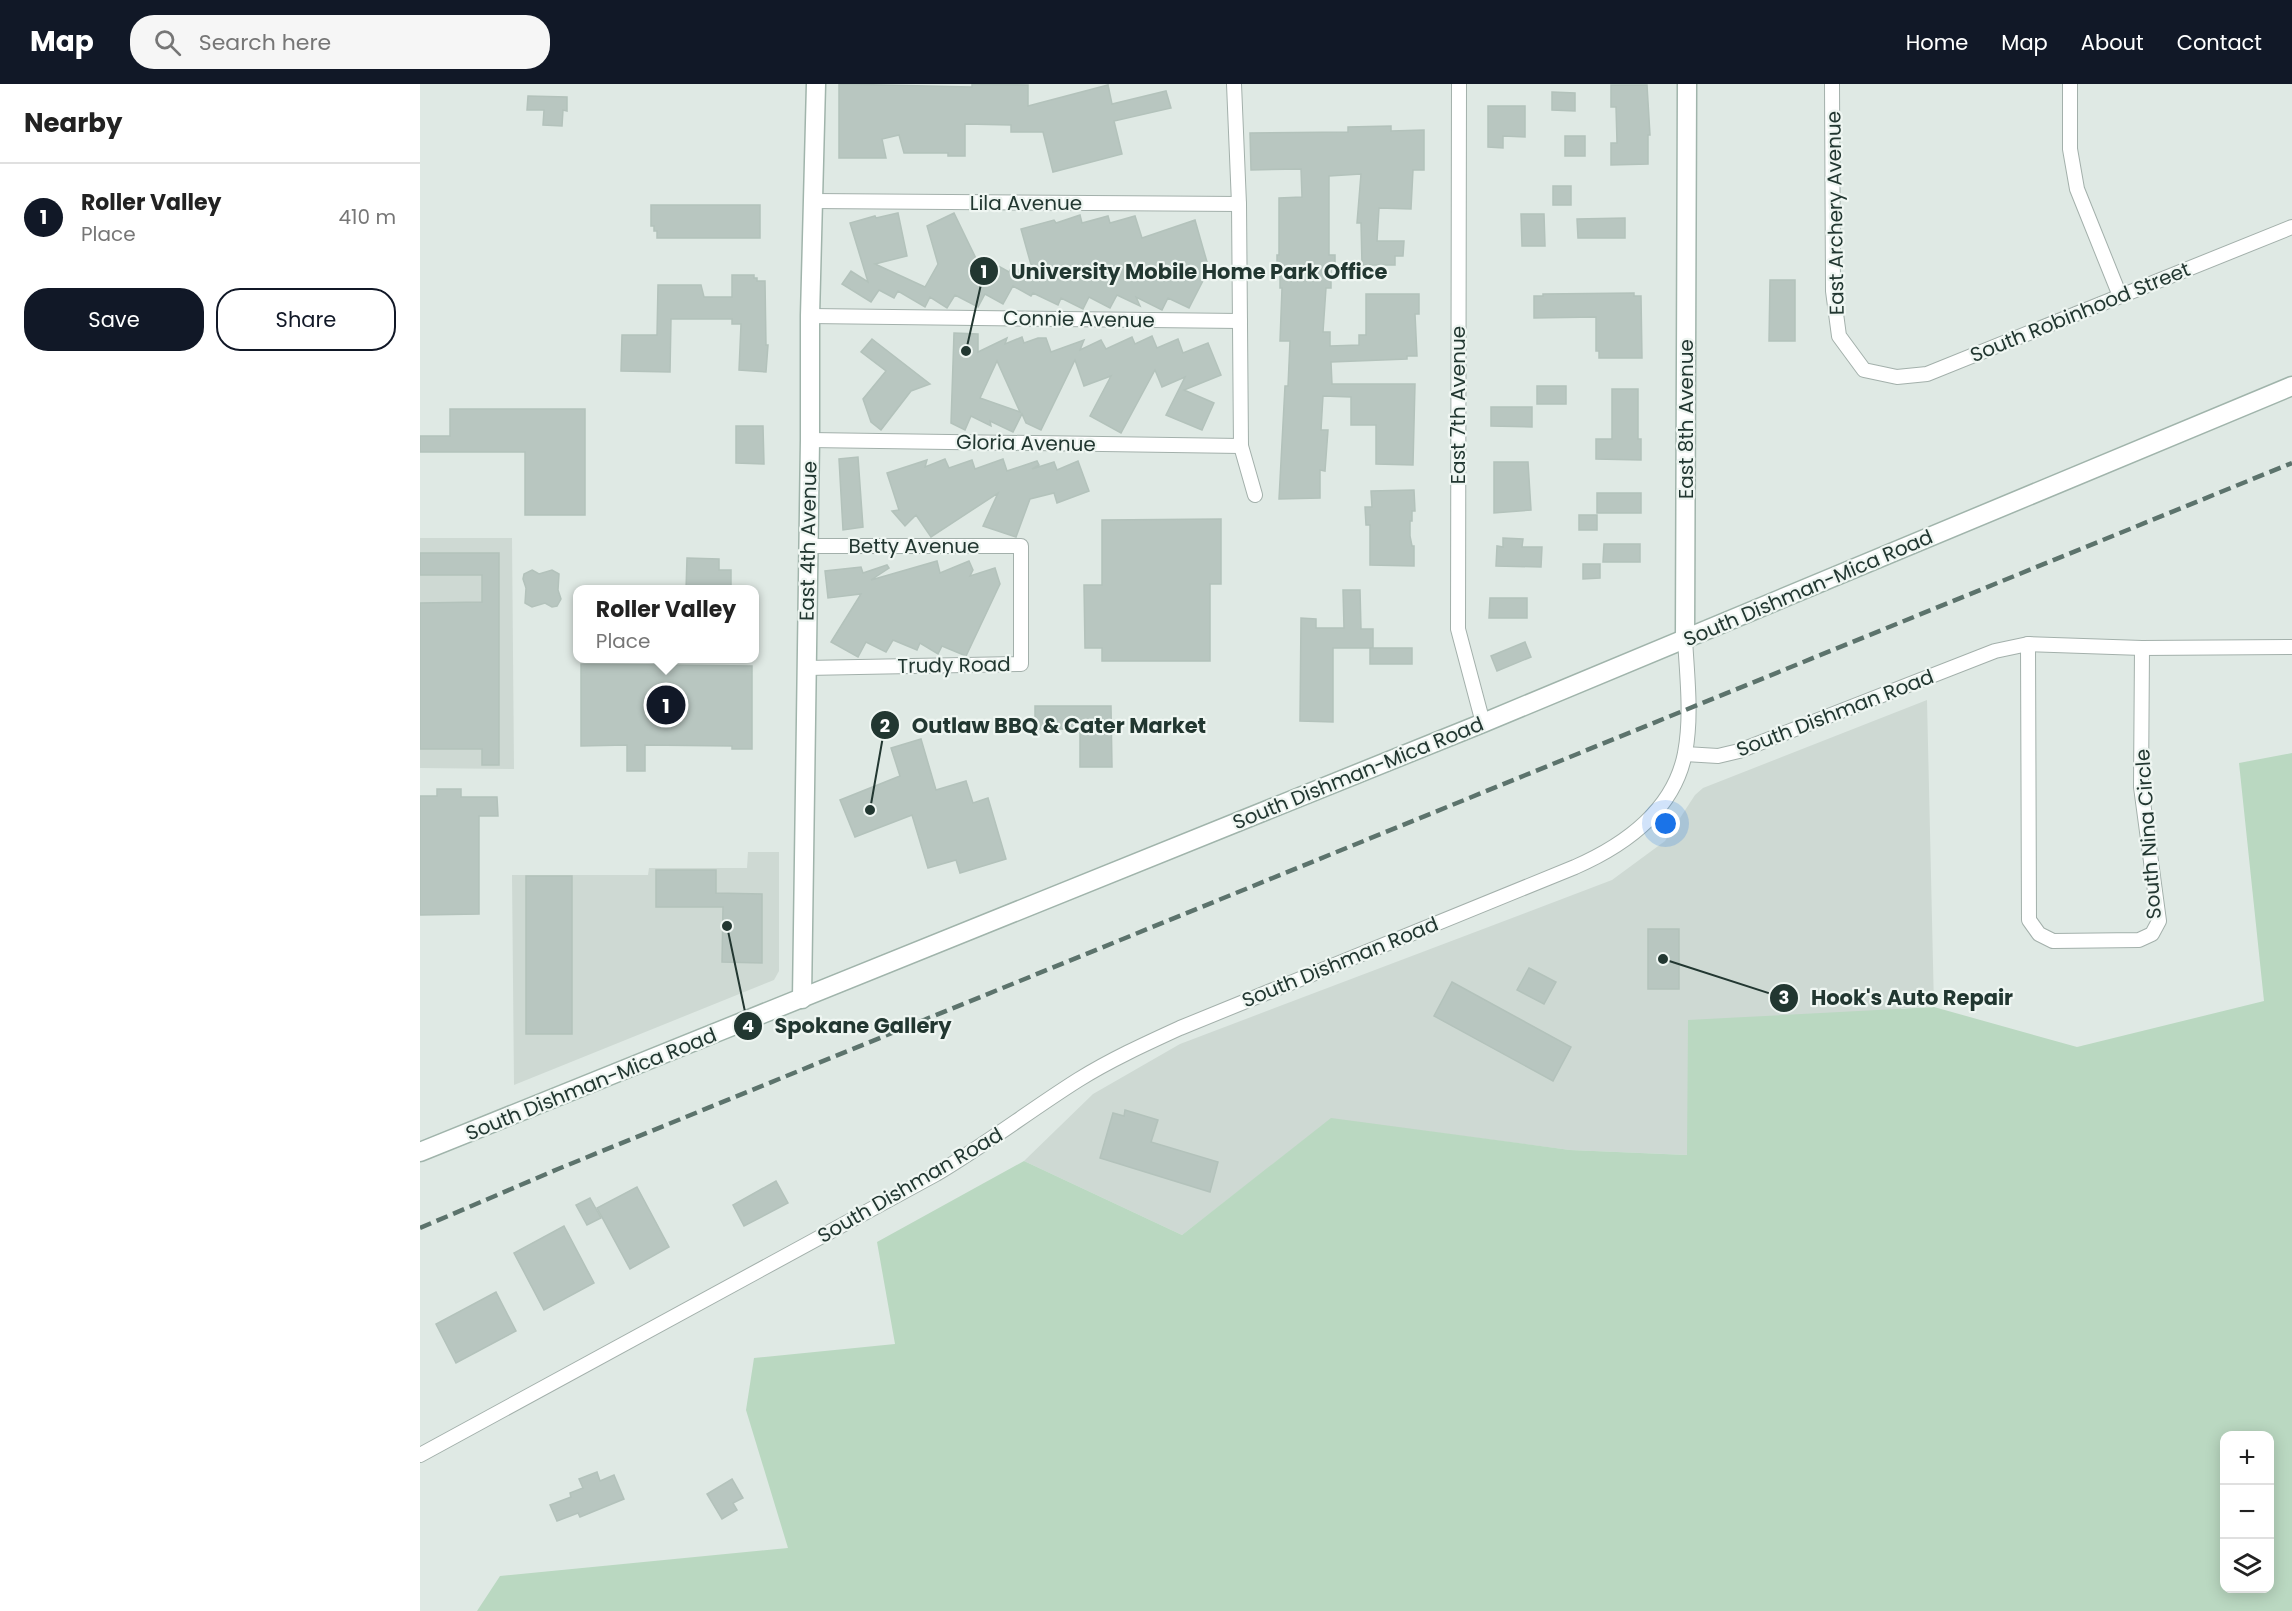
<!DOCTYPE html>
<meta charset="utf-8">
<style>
:root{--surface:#fff;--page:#f6f6f6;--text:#222;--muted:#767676;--line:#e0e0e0;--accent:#111827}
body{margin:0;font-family:Poppins,sans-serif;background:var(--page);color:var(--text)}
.controls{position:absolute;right:18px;bottom:18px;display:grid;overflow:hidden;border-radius:12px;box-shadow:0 3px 15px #0003}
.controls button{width:54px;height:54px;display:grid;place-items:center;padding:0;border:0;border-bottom:2px solid var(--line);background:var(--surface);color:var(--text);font:30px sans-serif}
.you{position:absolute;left:1246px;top:740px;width:21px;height:21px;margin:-15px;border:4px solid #fff;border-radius:50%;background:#1a73e8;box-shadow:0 0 0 9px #1a73e833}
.badge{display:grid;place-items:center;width:39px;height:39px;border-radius:50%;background:var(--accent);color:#fff;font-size:20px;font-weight:700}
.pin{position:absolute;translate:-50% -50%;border:3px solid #fff;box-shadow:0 2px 6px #0006}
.popup{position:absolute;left:153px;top:501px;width:186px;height:78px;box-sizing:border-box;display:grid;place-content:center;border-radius:12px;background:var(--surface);filter:drop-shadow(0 2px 4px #0005);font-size:20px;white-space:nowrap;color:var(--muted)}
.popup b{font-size:22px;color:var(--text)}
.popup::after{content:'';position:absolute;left:50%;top:100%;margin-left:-12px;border:12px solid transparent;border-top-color:var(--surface)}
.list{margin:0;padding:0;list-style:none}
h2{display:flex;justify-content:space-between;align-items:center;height:78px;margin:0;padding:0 24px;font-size:26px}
h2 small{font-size:20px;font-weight:400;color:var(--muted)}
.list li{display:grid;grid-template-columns:39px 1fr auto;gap:18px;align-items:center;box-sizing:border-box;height:108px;padding:0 24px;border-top:2px solid var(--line)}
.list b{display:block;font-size:22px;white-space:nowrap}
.list p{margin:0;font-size:20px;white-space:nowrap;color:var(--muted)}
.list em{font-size:20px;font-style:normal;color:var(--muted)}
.actions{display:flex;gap:12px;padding:18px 24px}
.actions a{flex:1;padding:14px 0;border:2px solid var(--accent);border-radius:24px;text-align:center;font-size:21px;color:var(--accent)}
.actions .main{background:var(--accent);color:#fff}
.icon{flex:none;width:33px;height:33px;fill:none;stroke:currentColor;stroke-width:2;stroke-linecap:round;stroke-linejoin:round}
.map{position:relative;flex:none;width:1872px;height:1527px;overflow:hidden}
header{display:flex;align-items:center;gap:36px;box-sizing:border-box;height:84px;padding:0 30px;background:var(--accent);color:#fff}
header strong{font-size:28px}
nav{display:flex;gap:33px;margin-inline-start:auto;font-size:21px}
.search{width:420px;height:54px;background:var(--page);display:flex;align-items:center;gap:15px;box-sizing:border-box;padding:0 21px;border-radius:24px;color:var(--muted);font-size:22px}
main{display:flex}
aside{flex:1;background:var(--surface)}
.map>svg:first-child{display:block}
.built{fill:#ced9d3}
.green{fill:#bad8c1;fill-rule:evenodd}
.building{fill:#b8c6c0;stroke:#b3c2bb;stroke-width:1.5;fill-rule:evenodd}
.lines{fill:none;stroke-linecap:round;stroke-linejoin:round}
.street-casing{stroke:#a3b0ab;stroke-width:16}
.secondary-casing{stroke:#a0b4ab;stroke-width:21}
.street{stroke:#fff;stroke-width:14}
.secondary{stroke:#fff;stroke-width:18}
.rail{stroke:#5c736c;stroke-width:4.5;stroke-dasharray:12 6;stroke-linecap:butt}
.labels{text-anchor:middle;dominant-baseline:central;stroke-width:4.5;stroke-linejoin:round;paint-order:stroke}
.street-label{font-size:20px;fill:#223731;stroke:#eff6f2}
.leader{fill:none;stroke:#223731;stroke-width:2}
.callout-dot{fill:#223731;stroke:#eff6f2;stroke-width:2}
.mark-label{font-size:18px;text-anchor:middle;font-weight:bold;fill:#fff}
.callout-label{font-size:21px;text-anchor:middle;font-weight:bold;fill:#223731;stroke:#eff6f2;stroke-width:4.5;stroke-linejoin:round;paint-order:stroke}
</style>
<header>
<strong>Map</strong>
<div class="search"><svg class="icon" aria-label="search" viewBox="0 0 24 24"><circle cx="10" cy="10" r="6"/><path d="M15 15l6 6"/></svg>Search here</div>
<nav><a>Home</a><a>Map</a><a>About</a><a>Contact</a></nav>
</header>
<main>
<aside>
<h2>Nearby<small></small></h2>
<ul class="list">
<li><span class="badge">1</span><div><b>Roller Valley</b><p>Place</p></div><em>410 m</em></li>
</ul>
<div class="actions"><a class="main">Save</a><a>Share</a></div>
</aside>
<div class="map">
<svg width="1872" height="1527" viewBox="0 0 1872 1527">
<rect width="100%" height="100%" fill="#dfe9e4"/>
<g class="built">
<path d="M 0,454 L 92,454 L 94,685 L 0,684 Z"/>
<path d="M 1507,616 L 1514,923 L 1482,924 L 1268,1071 L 1150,1066 L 911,1035 L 762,1151 L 604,1077 L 673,1010 L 760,960 L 1192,796 L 1245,757 L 1275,711 L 1283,704 Z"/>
<path d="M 328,768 L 359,768 L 359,887 L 354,896 L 94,1001 L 92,791 L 228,791 L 229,784 L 327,784 Z"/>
</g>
<path class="green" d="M 1872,669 L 1872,1527 L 57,1527 L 80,1492 L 368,1464 L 326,1326 L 334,1274 L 475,1260 L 457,1158 L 604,1077 L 762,1151 L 911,1034 L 1150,1066 L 1267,1071 L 1268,936 L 1514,923 L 1657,963 L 1844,917 L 1819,679 ZM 1804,1352 L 1850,1352 L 1850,1504 L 1804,1504 Z"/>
<g class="building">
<path d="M 419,0 L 552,3 L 552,0 L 608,1 L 608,22 L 688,1 L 692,20 L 746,7 L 751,24 L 694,37 L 702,70 L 633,88 L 623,48 L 591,48 L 591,41 L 545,40 L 545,72 L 528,72 L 528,69 L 484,69 L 479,51 L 462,55 L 466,74 L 419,74 Z"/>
<path d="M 1191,1 L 1227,1 L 1230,51 L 1228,51 L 1228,80 L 1191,81 L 1191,59 L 1197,59 L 1196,23 L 1191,23 Z"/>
<path d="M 1132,8 L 1155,9 L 1155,27 L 1132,26 Z"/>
<path d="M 108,12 L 147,13 L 147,27 L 143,26 L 142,42 L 123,41 L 124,26 L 107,26 Z"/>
<path d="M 1068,22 L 1105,22 L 1105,53 L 1083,52 L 1083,64 L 1068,63 Z"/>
<path d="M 971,42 L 971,47 L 1004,46 L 1004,86 L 993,86 L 991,125 L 959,124 L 957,157 L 984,157 L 983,172 L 975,172 L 975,181 L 942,181 L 941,139 L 937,139 L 941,90 L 909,92 L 909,171 L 915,171 L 915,183 L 911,183 L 911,204 L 906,204 L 903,248 L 910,248 L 910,262 L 939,261 L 939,251 L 946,251 L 946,210 L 999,210 L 999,230 L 995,230 L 997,272 L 987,272 L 987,275 L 911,278 L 912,300 L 995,300 L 993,381 L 956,380 L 956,341 L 931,341 L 931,313 L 903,312 L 901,346 L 908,346 L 905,387 L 900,386 L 900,414 L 859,415 L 865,302 L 868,302 L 870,257 L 860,257 L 862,204 L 860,204 L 860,183 L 857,183 L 857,171 L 859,171 L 859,114 L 882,113 L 881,85 L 831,86 L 830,49 L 928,48 L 928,43 Z"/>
<rect x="1145" y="52" width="20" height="20"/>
<rect x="1133" y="102" width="18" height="19"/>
<path d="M 231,121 L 340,121 L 340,154 L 237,154 L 237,147 L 234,147 L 234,142 L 231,142 Z"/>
<path d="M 478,129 L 487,172 L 455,180 L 505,203 L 518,180 L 507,142 L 534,129 L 565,193 L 573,179 L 589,188 L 592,182 L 615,195 L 601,145 L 634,136 L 636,139 L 660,131 L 662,139 L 688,132 L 690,139 L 715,132 L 722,154 L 775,136 L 789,185 L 769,224 L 748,214 L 742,226 L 716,213 L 720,222 L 697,211 L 690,224 L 669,213 L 663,225 L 641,214 L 638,221 L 613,209 L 611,212 L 593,202 L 583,220 L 565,210 L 558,223 L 535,211 L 527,224 L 510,213 L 505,223 L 478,207 L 474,214 L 459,206 L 451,218 L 422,200 L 431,187 L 448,198 L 430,139 L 455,132 L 456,134 Z"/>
<path d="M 1101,130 L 1124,130 L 1125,162 L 1102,162 Z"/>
<path d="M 1205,134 L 1205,154 L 1158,154 L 1157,135 Z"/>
<path d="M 312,191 L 334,191 L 334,194 L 337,194 L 337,197 L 345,197 L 346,261 L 348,261 L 346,288 L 319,286 L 321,240 L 312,240 L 312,235 L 251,235 L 250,288 L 201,287 L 202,251 L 237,251 L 238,201 L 281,201 L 284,213 L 312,213 Z"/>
<path d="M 1350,196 L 1375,196 L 1375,257 L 1349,257 Z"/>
<path d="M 1214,209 L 1214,212 L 1221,212 L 1222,274 L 1179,274 L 1179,267 L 1176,267 L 1176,233 L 1114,234 L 1114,212 L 1123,212 L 1123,210 Z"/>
<path d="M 534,249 L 558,250 L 558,268 L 587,254 L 585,260 L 602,253 L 604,259 L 618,254 L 626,254 L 631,268 L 664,256 L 660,266 L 681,256 L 686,265 L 712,253 L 715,260 L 732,252 L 737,264 L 758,255 L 763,269 L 788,259 L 801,291 L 764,306 L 794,319 L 782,346 L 746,331 L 765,293 L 742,303 L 735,286 L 701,349 L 670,332 L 691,292 L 664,302 L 655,276 L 621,346 L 606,339 L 602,330 L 593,348 L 570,337 L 571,342 L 551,332 L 545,346 L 531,339 ZM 577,277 L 600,328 L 560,314 Z"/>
<path d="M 452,255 L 510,300 L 491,307 L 461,346 L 451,338 L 443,315 L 466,287 L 441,268 Z"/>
<rect x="1117" y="302" width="29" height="18"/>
<path d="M 1192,305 L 1218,305 L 1218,355 L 1221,355 L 1221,376 L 1176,375 L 1176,355 L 1192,355 Z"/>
<path d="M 1071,323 L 1112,323 L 1112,343 L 1071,342 Z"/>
<path d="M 30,325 L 165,325 L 165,431 L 105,431 L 105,368 L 0,368 L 0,352 L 30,352 Z"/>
<path d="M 316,342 L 343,342 L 344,380 L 316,379 Z"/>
<path d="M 438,373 L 443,443 L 423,446 L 419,375 Z"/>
<path d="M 525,375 L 529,384 L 552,376 L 555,385 L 583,375 L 587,387 L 617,377 L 619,381 L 612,385 L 634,378 L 637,386 L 658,377 L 669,407 L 637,419 L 634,409 L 610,415 L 596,453 L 563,442 L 578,409 L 511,453 L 496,431 L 485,442 L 472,427 L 479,426 L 467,389 L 507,376 L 505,383 Z"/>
<path d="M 1074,378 L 1108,378 L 1111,426 L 1074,429 Z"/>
<path d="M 994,406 L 995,427 L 992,427 L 992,437 L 990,437 L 990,452 L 992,462 L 994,462 L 994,482 L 950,481 L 950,441 L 946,441 L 945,423 L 952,423 L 951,407 Z"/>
<rect x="1177" y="409" width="44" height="20"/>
<rect x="1159" y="431" width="18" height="15"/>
<path d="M 801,435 L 801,500 L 790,500 L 790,577 L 682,577 L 682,564 L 665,564 L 664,501 L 682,501 L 682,436 Z"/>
<path d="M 1083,454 L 1103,455 L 1102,463 L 1122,463 L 1121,483 L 1076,482 L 1077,462 L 1083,463 Z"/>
<path d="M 1184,460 L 1220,460 L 1220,478 L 1183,478 Z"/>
<path d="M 0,469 L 79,469 L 79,681 L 62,681 L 62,665 L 0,665 L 0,519 L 62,518 L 62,491 L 0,491 Z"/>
<path d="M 267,474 L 299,475 L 299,486 L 311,486 L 311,506 L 266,506 Z"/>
<path d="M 517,477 L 520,489 L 549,477 L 553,486 L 550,492 L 575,484 L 580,500 L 546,572 L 522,562 L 518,570 L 500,559 L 497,566 L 473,556 L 466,568 L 446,558 L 438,573 L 411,558 L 441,510 L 408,514 L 405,487 L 441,483 L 443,489 L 467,481 L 469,484 L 451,496 Z"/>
<path d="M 1163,480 L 1180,480 L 1180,494 L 1163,495 Z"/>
<path d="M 112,486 L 119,490 L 132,486 L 139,490 L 138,506 L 141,515 L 137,522 L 132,523 L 125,519 L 112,523 L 105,519 L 106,504 L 103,495 L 104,490 Z"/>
<path d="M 923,506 L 940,506 L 941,545 L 953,545 L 953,564 L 913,564 L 913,638 L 880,637 L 881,534 L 896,535 L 896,544 L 924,544 Z"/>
<path d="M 1070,514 L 1107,514 L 1107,534 L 1069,534 Z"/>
<path d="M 1105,558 L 1111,573 L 1077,587 L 1071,572 Z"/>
<rect x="950" y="564" width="42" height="16"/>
<path d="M 161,580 L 332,582 L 332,665 L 312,665 L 312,662 L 225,661 L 225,687 L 207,687 L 207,661 L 161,662 Z"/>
<path d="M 615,622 L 691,622 L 692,683 L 660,683 L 660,645 L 615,645 Z"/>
<path d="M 501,655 L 516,706 L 546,697 L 553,719 L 568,714 L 586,775 L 540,789 L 536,776 L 508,784 L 492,731 L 435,753 L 420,716 L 480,692 L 471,664 Z"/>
<path d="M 17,705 L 41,705 L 41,713 L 77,713 L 78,732 L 59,732 L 59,830 L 0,831 L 0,712 L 17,712 Z"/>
<path d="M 236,786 L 296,786 L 296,809 L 342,810 L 342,879 L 302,878 L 303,823 L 236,823 Z"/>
<rect x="106" y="792" width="46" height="158"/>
<rect x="1228" y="845" width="31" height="60"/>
<path d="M 1109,884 L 1136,898 L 1124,920 L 1097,906 Z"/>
<path d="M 1032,898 L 1151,963 L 1133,997 L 1014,932 Z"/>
<path d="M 705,1026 L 738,1036 L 731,1058 L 798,1078 L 790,1108 L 680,1074 L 693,1029 L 704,1032 Z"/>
<path d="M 356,1097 L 368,1119 L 324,1142 L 313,1121 Z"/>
<path d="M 217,1103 L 249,1163 L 210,1185 L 177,1124 Z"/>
<path d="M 170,1114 L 181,1134 L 167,1141 L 156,1121 Z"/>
<path d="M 144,1142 L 174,1199 L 124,1226 L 94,1169 Z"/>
<path d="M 76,1208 L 96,1247 L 36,1279 L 16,1240 Z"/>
<path d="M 177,1388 L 180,1397 L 194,1391 L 204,1415 L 160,1433 L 158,1429 L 137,1437 L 130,1421 L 151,1413 L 150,1409 L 163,1404 L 159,1395 Z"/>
<path d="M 312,1395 L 323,1414 L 313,1419 L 317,1426 L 302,1435 L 287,1410 Z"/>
</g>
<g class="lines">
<defs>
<g id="street">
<path d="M 814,0 L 819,120 L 821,362 L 835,411"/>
<path d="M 1039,0 L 1038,545 L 1063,639"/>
<path d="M 1412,0 L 1413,207 L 1419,252 L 1444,286 L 1477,293 L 1507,290 L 1872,143"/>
<path d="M 1650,0 L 1650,65 L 1657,105 L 1700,212"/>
<path d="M 393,117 L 819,120"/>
<path d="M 390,232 L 820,237"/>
<path d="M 390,356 L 821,362"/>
<path d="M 1608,560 L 1609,836 L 1619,850 L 1633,857 L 1719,856 L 1732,850 L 1739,837 L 1721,703 L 1722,564"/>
<path d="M 386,584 L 601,580 L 601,462 L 388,462"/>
<path d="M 1265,670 L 1298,672 L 1319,667 L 1575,567 L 1608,560 L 1722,564 L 1872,563"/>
<path d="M 0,1371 L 516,1090 C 565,1061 609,1027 658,996 C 690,976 725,960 760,944 L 1155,783 C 1205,761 1254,726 1265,669 C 1272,632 1267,592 1265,555"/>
</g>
<g id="secondary">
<path d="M 1265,555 L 1267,0"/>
<path d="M 382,915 L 390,356 L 390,232 L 396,0"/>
<path d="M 0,1068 L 1063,639 L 1872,302"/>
</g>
</defs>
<use href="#street" class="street-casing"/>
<use href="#secondary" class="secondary-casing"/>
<use href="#street" class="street"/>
<use href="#secondary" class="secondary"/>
<path class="rail" d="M 0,1144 L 138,1085 L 1872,379"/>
</g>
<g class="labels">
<g class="street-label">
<text x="606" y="119">Lila Avenue</text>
<text transform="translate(1415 129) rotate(-91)">East Archery Avenue</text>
<text transform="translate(1660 228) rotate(-22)">South Robinhood Street</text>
<text transform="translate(659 235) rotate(1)">Connie Avenue</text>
<text transform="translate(1038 321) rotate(-90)">East 7th Avenue</text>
<text transform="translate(1266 335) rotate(-90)">East 8th Avenue</text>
<text transform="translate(606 359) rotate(1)">Gloria Avenue</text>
<text transform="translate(388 457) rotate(-89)">East 4th Avenue</text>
<text x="494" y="462">Betty Avenue</text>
<text transform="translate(1388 504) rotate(-23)">South Dishman-Mica Road</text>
<text transform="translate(534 581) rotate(-1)">Trudy Road</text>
<text transform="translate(1415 629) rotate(-21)">South Dishman Road</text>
<text transform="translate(938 689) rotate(-22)">South Dishman-Mica Road</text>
<text transform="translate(1728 750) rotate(-94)">South Nina Circle</text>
<text transform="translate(920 878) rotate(-22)">South Dishman Road</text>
<text transform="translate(171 1000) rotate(-22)">South Dishman-Mica Road</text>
<text transform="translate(490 1101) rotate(-30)">South Dishman Road</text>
</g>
</g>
<path class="leader" d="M546 267L564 187M450 726L465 641M1243 875L1364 914M307 842L328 942"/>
<g class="callout-dot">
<circle cx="546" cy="267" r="6"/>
<circle cx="450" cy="726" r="6"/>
<circle cx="1243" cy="875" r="6"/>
<circle cx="307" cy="842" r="6"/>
<circle cx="564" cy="187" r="15"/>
<circle cx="465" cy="641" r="15"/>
<circle cx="1364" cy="914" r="15"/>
<circle cx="328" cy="942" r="15"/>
</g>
<g class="mark-label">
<text x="564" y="194">1</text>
<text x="465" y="648">2</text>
<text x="1364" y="920">3</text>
<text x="328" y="948">4</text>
</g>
<g class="callout-label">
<text x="779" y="195">University Mobile Home Park Office</text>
<text x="639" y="649">Outlaw BBQ &amp; Cater Market</text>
<text x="1492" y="921">Hook's Auto Repair</text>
<text x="443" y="949">Spokane Gallery</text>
</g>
</svg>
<div class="controls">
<button>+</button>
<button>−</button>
<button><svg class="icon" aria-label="layers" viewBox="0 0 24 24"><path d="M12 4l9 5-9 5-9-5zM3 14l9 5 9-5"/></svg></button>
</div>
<div class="you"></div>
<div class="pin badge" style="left:246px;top:621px">1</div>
<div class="popup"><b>Roller Valley</b>Place</div>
</div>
</main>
